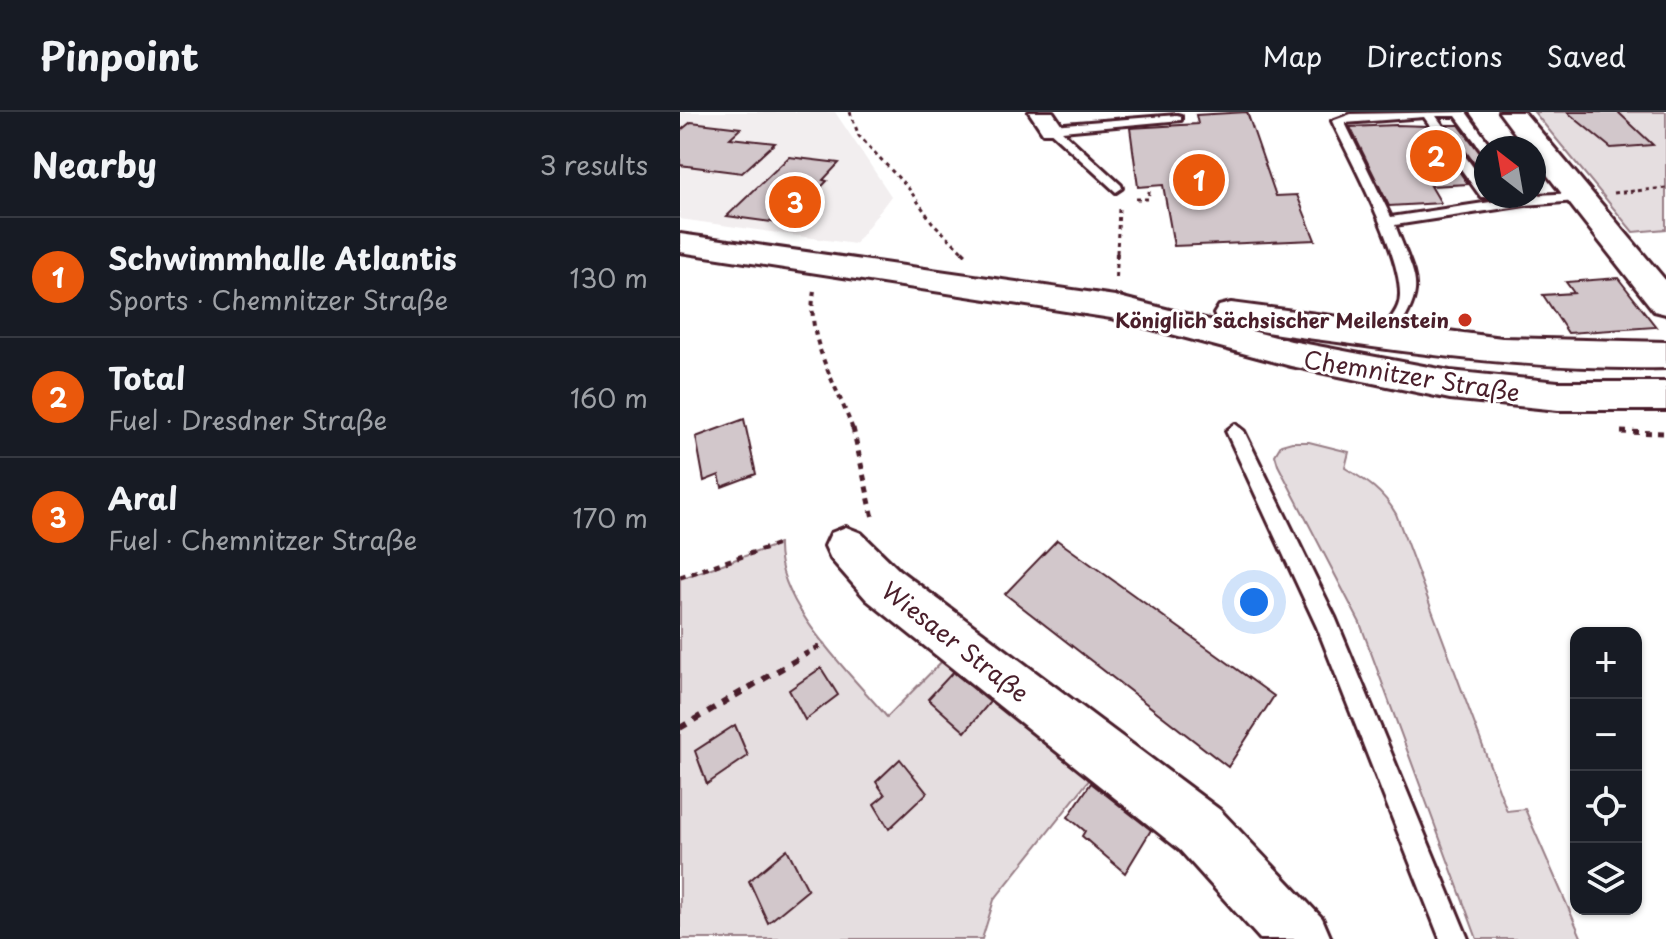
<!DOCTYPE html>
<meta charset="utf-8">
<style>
:root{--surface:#171b24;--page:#20242c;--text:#f1f3f6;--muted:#9ea1a6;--line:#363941;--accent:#ea580c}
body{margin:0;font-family:"Playpen Sans",sans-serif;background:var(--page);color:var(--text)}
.controls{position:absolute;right:24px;bottom:24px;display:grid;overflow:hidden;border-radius:16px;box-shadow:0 2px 6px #0004}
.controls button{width:72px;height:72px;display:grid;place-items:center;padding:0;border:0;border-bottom:2px solid var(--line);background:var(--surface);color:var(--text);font:40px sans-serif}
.compass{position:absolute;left:794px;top:24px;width:72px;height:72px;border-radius:50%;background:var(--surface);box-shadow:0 2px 6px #0004;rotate:329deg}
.you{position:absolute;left:574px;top:490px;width:28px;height:28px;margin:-20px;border:6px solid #fff;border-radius:50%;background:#1a73e8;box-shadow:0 0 0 12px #1a73e833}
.badge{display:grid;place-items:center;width:52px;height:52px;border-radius:50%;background:var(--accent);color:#fff;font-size:26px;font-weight:700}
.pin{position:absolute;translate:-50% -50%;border:4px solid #fff;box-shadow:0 2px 8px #0006}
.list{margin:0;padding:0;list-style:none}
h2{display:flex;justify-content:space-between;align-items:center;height:104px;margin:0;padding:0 32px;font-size:34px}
h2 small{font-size:26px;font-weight:400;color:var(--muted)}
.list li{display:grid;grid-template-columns:52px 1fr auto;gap:24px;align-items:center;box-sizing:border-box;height:120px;padding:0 32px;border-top:2px solid var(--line)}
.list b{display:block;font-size:30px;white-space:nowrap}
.list p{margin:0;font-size:26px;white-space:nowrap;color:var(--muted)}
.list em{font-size:26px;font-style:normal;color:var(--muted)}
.icon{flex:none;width:44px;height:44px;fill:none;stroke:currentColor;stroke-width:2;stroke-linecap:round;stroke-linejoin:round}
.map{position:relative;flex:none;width:986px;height:827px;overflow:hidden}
header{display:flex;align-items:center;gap:48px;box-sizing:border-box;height:112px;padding:0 40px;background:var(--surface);border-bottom:2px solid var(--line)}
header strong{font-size:38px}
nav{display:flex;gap:44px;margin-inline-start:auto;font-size:28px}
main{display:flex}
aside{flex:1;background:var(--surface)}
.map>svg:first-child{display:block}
.built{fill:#f2eeef}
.green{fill:#e5dee0;stroke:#987e86;stroke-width:2}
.building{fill:#d2c7cb;stroke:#4a1f2b;stroke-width:2}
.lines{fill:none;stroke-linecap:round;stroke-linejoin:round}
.service-casing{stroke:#4a1f2b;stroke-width:6}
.minor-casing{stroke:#4a1f2b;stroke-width:6}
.primary-casing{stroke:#4a1f2b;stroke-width:6}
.path-far3{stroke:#4a1f2b;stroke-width:3;stroke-dasharray:4 4;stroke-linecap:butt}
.path-far2{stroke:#4a1f2b;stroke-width:4;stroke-dasharray:5 5;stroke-linecap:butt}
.path-far1{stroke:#4a1f2b;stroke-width:5;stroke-dasharray:6 6;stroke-linecap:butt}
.path{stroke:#4a1f2b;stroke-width:6;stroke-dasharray:8 8;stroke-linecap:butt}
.service{fill:#fff;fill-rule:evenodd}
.minor{fill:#fff;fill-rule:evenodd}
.primary{fill:#fff;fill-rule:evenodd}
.poi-dot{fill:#c8321e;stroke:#fff;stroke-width:3}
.labels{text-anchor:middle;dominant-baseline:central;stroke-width:6;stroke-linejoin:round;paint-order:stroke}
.far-poi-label{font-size:20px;font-weight:bold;fill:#4a1f2b;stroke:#fff;text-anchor:end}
.street-label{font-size:24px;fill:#4a1f2b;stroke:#fff}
</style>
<header>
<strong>Pinpoint</strong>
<nav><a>Map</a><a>Directions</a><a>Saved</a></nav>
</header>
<main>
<aside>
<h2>Nearby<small>3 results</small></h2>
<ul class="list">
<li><span class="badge">1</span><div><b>Schwimmhalle Atlantis</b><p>Sports · Chemnitzer Straße</p></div><em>130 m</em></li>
<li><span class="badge">2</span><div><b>Total</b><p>Fuel · Dresdner Straße</p></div><em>160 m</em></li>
<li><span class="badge">3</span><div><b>Aral</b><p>Fuel · Chemnitzer Straße</p></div><em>170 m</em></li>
</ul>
</aside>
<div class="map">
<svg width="986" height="827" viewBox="0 0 986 827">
<rect width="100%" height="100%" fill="#fff"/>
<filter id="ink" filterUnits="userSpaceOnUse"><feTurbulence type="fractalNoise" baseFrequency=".0125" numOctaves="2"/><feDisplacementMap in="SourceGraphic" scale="16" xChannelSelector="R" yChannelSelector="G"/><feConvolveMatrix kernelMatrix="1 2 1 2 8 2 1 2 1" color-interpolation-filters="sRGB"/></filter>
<g filter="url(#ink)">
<path class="built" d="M 0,0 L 155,0 L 211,84 L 175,132 L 0,107 Z"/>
<g class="green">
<path d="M 854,0 L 986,0 L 986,117 L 953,120 Z"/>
<path d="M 612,330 L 629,330 L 669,340 L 665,356 C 687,369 703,379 716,402 L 827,699 L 845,697 L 902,827 L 797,827 L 680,511 L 598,353 L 595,343 L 601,333 Z"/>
<path d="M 99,432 C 97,493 169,560 207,605 L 279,532 L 417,658 L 314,788 L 302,827 L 0,827 L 0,467 Z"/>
</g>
<g class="building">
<path d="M 567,0 L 596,84 L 617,83 L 635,128 L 494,134 L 483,73 L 458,75 L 450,16 L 518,12 L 516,3 Z"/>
<path d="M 887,0 L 938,0 L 973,33 L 931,36 Z"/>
<path d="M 11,10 L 61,16 L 50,26 L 95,31 L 62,61 L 0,53 L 0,19 Z"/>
<path d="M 716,13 L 747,14 L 788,72 L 751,74 L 761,91 L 709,94 L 670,15 Z"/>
<path d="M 767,13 L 779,13 L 800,41 L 806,41 L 806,68 Z"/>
<path d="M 109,45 L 159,51 L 143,68 L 147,69 L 106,112 L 47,104 Z"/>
<path d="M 938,166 L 976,215 L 888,221 L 863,183 L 894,181 L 886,170 Z"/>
<path d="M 64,307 L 76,362 L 42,375 L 39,363 L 24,369 L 16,325 Z"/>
<path d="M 377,428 L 594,584 L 548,655 L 325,482 Z"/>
<path d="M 141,556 L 158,583 L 125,608 L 109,578 Z"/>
<path d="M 273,560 L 310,590 L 285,620 L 248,587 Z"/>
<path d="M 55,613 L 68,644 L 27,672 L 15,639 Z"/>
<path d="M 220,647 L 247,681 L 209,717 L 194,692 L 205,683 L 196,670 Z"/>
<path d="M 411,671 L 471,718 L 445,761 L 402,724 L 405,719 L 388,705 Z"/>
<path d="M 107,737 L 128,778 L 88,811 L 69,769 Z"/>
</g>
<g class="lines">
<defs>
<g id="service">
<path d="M 786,0 L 812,36 L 802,39 L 776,4 L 756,4 L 806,73 L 806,84 L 811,85 L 801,85 L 744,5 L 665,11 L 711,105 L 837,86 L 836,84 L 897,81 L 903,85 L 897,89 L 845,93 L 715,113 C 737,172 748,173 711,229 L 699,229 L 697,225 C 703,215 714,205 718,194 C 732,160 669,45 652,9 L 671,2 Z"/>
<path d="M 497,3 L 501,4 L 501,8 L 382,19 L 441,73 L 442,76 L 436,80 L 366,16 L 372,13 Z"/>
<path d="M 555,312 L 564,319 L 655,505 L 788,827 L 760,827 L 637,515 L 546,319 Z"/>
</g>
<g id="minor">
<path d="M 349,0 L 373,0 L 384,16 L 381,21 L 363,21 Z"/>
<path d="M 166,415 L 181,421 L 219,458 L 540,698 L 642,806 L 651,827 L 580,827 L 500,738 L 187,488 L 151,447 L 145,434 L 151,421 Z"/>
</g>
<g id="primary">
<path d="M 819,0 L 844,0 L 986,169 L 986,202 L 974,199 L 854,46 L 854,36 L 846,36 Z"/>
<path d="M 0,122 L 435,184 L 611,229 L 770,259 L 878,270 L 986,270 L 986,298 L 878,298 L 770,287 L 611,254 L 431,206 L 0,140 Z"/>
<path d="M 551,191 L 822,226 L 986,230 L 986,256 C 878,258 772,247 665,231 C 623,225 579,221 539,210 L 534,202 L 539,194 Z"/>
</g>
</defs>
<use href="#service" class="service-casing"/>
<use href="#minor" class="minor-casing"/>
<use href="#primary" class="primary-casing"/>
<g class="path-far3">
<path d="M 170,0 L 179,24 L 229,77 L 252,110 L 284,141"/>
<path d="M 934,81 L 986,76"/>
<path d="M 456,87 L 468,87 L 470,74"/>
<path d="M 437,141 L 439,96"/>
</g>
<g class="path-far2">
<path d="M 282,139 L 286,143"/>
<path d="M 436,166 L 437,139"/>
<path d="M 134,179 C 125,227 158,275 173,318"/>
</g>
<g class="path-far1">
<path d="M 173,316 L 193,406"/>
<path d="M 941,320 L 986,321"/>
<path d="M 0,465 L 99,432"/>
<path d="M 124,543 L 145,531"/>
</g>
<path class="path" d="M 0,616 L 128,541"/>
<use href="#service" class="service"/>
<use href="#minor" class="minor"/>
<use href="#primary" class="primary"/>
</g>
</g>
<circle class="poi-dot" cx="785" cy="208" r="8"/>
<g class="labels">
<g class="far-poi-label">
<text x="769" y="208">Königlich sächsischer Meilenstein</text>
</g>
<g class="street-label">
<text transform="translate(732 263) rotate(9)">Chemnitzer Straße</text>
<text transform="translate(276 529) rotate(38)">Wiesaer Straße</text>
</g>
</g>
</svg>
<div class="controls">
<button>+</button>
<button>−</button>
<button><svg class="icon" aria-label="locate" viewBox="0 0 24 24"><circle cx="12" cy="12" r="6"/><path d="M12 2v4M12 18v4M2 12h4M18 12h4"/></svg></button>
<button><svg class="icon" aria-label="layers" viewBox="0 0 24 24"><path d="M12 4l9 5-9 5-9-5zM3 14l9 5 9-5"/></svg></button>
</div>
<svg class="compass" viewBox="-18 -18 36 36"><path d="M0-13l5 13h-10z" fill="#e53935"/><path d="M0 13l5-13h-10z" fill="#9ea1a6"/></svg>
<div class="you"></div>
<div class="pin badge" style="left:519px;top:68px">1</div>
<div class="pin badge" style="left:756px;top:44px">2</div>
<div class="pin badge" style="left:115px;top:90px">3</div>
</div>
</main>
